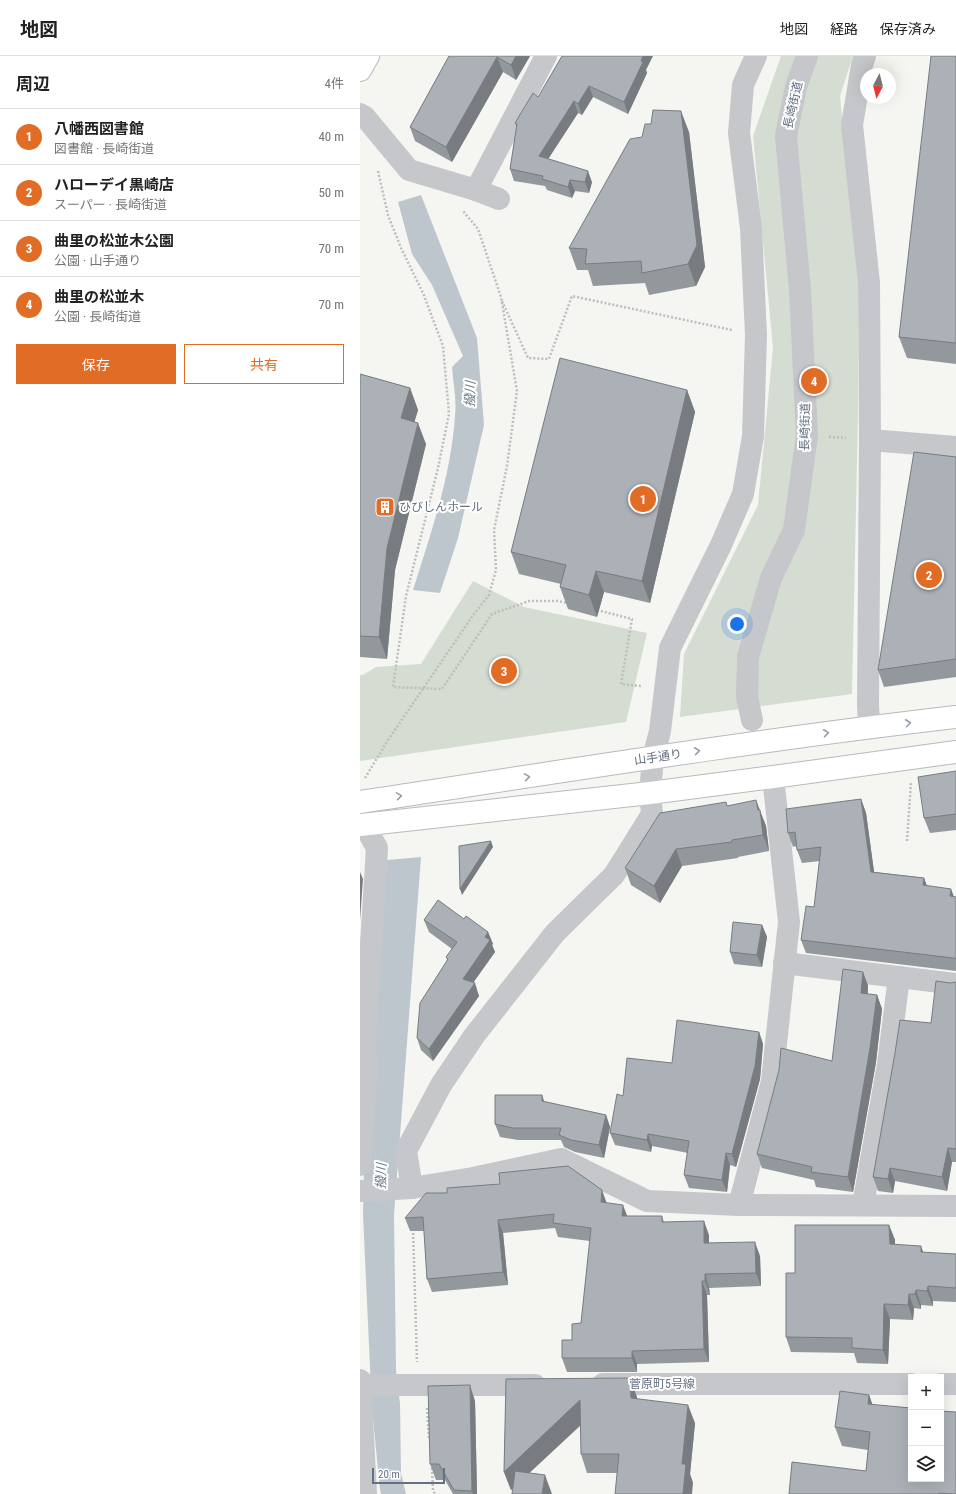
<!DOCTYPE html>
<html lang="ja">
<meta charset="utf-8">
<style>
:root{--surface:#fff;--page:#f2f2f2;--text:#222;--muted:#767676;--line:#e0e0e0;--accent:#e06c26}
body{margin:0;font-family:"Roboto Condensed","Noto Sans JP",sans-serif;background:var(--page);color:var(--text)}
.controls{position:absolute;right:12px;bottom:12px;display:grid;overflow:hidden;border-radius:0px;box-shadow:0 4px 16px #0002}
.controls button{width:36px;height:36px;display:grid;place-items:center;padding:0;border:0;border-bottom:1px solid var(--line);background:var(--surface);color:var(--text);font:20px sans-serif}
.compass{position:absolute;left:500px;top:12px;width:36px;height:36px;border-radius:50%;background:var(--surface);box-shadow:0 4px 16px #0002;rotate:187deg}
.scale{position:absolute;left:12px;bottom:10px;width:73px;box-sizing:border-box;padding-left:4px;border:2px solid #647182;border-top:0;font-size:11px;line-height:14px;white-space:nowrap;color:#647182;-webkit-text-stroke:3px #fff;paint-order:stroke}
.you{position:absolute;left:377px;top:568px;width:14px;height:14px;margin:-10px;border:3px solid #fff;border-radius:50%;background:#1a73e8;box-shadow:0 0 0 6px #1a73e833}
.badge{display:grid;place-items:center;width:26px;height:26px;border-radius:50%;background:var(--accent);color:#fff;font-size:13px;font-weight:700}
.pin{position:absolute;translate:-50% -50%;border:2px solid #fff;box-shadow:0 1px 4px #0006}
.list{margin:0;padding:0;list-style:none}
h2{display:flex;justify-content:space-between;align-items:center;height:52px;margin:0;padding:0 16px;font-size:17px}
h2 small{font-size:13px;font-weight:400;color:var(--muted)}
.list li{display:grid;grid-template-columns:26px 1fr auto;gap:12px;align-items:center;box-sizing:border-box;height:56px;padding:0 16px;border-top:1px solid var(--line)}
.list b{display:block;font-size:15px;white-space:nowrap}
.list p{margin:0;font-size:13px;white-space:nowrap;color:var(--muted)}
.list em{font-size:13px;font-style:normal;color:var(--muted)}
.actions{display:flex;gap:8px;padding:12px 16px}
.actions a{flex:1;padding:9px 0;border:1px solid var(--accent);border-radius:0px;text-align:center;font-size:14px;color:var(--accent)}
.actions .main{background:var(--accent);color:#fff}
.icon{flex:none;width:22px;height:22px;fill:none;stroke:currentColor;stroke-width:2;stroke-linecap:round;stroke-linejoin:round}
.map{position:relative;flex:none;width:596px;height:1438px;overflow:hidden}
header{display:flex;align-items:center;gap:24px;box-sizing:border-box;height:56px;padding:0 20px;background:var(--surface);border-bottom:1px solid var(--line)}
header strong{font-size:19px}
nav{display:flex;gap:22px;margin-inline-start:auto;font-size:14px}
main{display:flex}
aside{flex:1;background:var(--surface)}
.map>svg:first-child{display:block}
.green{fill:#d5dcd2}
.water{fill:#bec6cd}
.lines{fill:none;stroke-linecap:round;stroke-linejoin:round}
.secondary-casing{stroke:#b7babf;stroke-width:24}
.path{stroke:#bcbec0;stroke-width:2.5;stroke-dasharray:2 2;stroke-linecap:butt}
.street{stroke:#c5c7cb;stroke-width:22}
.secondary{stroke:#fff;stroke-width:22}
.wall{fill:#93989d}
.shaded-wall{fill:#787c80}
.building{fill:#abb1b7;stroke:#787c80}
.oneway{stroke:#929ca8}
.labels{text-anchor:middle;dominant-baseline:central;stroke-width:4;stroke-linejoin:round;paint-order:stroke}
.street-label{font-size:12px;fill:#647182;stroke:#fff}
.poi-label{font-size:12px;fill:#647182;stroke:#fff;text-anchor:start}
.water-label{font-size:13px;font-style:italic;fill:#657986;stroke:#fff}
</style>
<header>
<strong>地図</strong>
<nav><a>地図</a><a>経路</a><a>保存済み</a></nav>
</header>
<main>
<aside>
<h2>周辺<small>4件</small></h2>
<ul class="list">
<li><span class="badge">1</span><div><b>八幡西図書館</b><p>図書館 · 長崎街道</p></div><em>40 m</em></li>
<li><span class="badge">2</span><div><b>ハローデイ黒崎店</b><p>スーパー · 長崎街道</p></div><em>50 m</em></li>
<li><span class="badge">3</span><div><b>曲里の松並木公園</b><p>公園 · 山手通り</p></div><em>70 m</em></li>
<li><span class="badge">4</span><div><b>曲里の松並木</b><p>公園 · 長崎街道</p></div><em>70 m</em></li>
</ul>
<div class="actions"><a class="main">保存</a><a>共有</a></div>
</aside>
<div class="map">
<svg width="596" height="1438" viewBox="0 0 596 1438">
<rect width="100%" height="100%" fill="#f5f5f1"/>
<g class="green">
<path d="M 421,0 L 493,0 L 480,40 L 498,226 L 498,358 L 492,638 L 320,661 L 324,598 L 398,449 L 413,292 L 393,80 Z"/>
<path d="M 113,525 L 164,551 L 287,577 L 266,666 L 0,705 L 0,619 L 3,619 L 16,611 L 61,608 Z"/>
</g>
<g class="water">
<path d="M 61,139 L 117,282 L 124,369 L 98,482 L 80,537 L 53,534 C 71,477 91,420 95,360 C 97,344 93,327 92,311 L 103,300 L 72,229 L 52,198 L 38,146 Z"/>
<path d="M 61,801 L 34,1159 L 36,1314 L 40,1348 L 41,1417 L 46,1438 L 21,1438 L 20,1433 L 12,1354 L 3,1159 L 4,1114 L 27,804 Z"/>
</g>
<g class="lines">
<defs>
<g id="secondary">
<path d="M 0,14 L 8,0"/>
<path d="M 0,746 C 198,716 397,684 596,661"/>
<path d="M 0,769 L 290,737 L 413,721 L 596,696"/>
</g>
</defs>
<use href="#secondary" class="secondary-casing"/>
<g class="path">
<path d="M 18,115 L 28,159 L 41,192 L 63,237 L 83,290 L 89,358 L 78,412 L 46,540 L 33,631 L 82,633 L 132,558 L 169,545 L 198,545 L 207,547"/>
<path d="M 142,245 L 168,302 L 189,303 L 212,240 L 372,274"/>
<path d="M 469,381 L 486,382"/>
<path d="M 237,554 L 272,563 L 261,628 L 281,630"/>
<path d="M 5,722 L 28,684 L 114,558 L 129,539 L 136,514 L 134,474 L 147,410 L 157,335 L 141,241 L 118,173 L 103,155"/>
<path d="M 547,785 L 551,726"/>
<path d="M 53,1173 L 57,1306"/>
<path d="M 67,1352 L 69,1383"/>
<path d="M 72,1412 L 73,1434 L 75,1438"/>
</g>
<g class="street">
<path d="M 505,0 L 502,9 L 492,69 L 509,227 L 510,384 L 508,649 L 509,671"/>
<path d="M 0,58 L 5,61 L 49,114 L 116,134 L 139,143"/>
<path d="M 116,134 L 186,0"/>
<path d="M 510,384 L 596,391"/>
<path d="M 392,664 L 387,641 L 388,601 L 411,522 L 434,474 L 447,379 L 440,234 L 426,80 L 436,31 L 447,0"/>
<path d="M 424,907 L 596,928"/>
<path d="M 0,1109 L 7,1008 L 4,1000 L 17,792 L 4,769"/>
<path d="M 52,1132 L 46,1095 L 81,1029 L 114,980 L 195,877 L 254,819 L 292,758 L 290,737 L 293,702 L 300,675 L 310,592 L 361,489 L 383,438 L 393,380 L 396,279 L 391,172 L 379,77 L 383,29 L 396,0"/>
<path d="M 0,1135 L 52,1132 L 113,1122 L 201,1103 L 287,1145 L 379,1149 L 596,1150"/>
<path d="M 379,1149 L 412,1025 L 429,866 L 413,721"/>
<path d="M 503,1149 L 528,1008 L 539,921"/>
<path d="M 0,1324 L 6,1438"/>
<path d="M 243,1328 L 551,1328"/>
<path d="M 581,1328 L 596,1328"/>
<path d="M 0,1329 L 175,1329"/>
</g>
<use href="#secondary" class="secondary"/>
</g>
<g class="wall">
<path d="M 89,0 L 170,0 L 156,24 L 143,16 L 92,106 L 55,85 L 50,71 Z"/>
<path d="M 596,0 L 596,308 L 547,302 L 539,281 Z"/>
<path d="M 286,14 L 287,17 L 268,58 L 233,41 L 222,59 L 218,57 L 188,103 L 232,126 L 229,137 L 215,135 L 212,142 L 187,134 L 185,130 L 154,125 L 150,113 L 157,71 L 155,67 L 178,41 Z"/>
<path d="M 329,76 L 345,211 L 336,230 L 289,239 L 285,227 L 233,230 L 228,214 L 217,214 L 209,192 Z"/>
<path d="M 0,318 L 50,332 L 58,354 L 54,366 L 66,388 L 35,514 L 27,603 L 0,601 Z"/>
<path d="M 327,334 L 335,356 L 290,547 L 244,536 L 237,561 L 208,553 L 200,531 L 201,528 L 159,518 L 151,496 Z"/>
<path d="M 596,401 L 596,621 L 524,631 L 518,614 Z"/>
<path d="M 596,715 L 596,774 L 570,777 L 564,762 Z"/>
<path d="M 501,743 L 506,757 L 514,816 L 564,822 L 567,830 L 594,841 L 596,841 L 596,915 L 446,897 L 441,884 L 454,851 L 460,805 L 442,807 L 437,794 L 437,790 L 433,791 L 428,777 Z"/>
<path d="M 368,750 L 399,754 L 406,770 L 409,795 L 378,801 L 378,802 L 322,810 L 300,847 L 271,829 L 265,812 Z"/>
<path d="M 104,863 L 128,876 L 133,888 L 132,889 L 135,896 L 113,927 L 119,940 L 73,1005 L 61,994 L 57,982 L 87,904 L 86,901 L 92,893 L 69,876 L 64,864 Z"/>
<path d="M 402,869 L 407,881 L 402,911 L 374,908 L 370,896 Z"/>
<path d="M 503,916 L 508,930 L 508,938 L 517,939 L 522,953 L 516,1006 L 493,1136 L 456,1131 L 454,1124 L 402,1112 L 397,1098 L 472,1005 Z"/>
<path d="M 596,926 L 596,1106 L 592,1106 L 587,1135 L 535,1125 L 533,1137 L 518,1135 L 513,1121 L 571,967 L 590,927 Z"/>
<path d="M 399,976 L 403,988 L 400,1023 L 376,1111 L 370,1109 L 367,1136 L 329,1132 L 324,1119 L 328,1097 L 292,1090 L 291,1096 L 255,1089 L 250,1077 L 263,1040 L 312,1007 Z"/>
<path d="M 182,1039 L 184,1046 L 246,1059 L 250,1071 L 244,1102 L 215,1096 L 204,1091 L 201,1084 L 158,1084 L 140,1081 L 135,1068 Z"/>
<path d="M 247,1147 L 267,1160 L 302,1160 L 304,1166 L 349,1179 L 349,1187 L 400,1200 L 401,1230 L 349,1232 L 350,1239 L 347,1239 L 349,1306 L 277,1308 L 277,1316 L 207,1316 L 202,1302 L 221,1267 L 230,1185 L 198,1181 L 195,1172 L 143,1177 L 148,1229 L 72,1236 L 67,1223 L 64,1175 L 50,1175 L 45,1162 Z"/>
<path d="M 529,1169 L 535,1184 L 535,1188 L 564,1197 L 596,1198 L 596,1246 L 573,1245 L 573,1250 L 561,1249 L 561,1253 L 554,1252 L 553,1264 L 530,1263 L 528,1308 L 497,1307 L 494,1297 L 431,1296 L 426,1281 L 435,1217 Z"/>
<path d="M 146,1323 L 277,1341 L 277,1343 L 335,1367 L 330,1418 L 333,1427 L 257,1417 L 227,1417 L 221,1398 L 221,1369 L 151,1434 L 144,1416 Z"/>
<path d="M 509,1339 L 512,1348 L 596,1438 L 429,1438 L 506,1415 L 508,1394 L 482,1390 L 475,1371 Z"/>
<path d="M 115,1345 L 117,1438 L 93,1438 L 85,1424 L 76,1424 L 70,1408 Z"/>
</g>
<g class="shaded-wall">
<path d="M 156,0 L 170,0 L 156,24 L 151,9 Z"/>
<path d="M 283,0 L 293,0 L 286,14 L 287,17 L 268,58 L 264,46 Z"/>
<path d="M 137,1 L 143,16 L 92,106 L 86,91 Z"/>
<path d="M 229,30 L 233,41 L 222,59 L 218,48 Z"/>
<path d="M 214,45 L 218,57 L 183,111 L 179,100 Z"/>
<path d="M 321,55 L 329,76 L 345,211 L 336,230 L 328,208 Z"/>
<path d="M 228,115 L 232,126 L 229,137 L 225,126 Z"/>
<path d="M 210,124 L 215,135 L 212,142 L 208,131 Z"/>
<path d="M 50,332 L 58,354 L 49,384 L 41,362 Z"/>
<path d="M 327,334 L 335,356 L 290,547 L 282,525 Z"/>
<path d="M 58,367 L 66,388 L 35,514 L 27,603 L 19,581 L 27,492 Z"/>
<path d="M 236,515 L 244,536 L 237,561 L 229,539 Z"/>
<path d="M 501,743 L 506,757 L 516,830 L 511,816 Z"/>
<path d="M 396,744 L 406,770 L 409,795 L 403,779 Z"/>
<path d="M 131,785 L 133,791 L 102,839 L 100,833 Z"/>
<path d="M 316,793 L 322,810 L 300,847 L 294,830 Z"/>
<path d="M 0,816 L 3,823 L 0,864 Z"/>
<path d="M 564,822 L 569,836 L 563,829 Z"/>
<path d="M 591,833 L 596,846 L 590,840 Z"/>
<path d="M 402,869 L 407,881 L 402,911 L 397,899 Z"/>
<path d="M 128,876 L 133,888 L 132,889 L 135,896 L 107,935 L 103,923 Z"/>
<path d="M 503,916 L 508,930 L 506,951 L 501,937 Z"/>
<path d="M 115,927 L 119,940 L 73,1005 L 69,993 Z"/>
<path d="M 517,939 L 522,953 L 516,1006 L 493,1136 L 488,1121 Z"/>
<path d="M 399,976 L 403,988 L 400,1023 L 376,1111 L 372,1098 Z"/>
<path d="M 182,1039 L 186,1051 L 182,1045 Z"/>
<path d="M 246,1059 L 250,1071 L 244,1102 L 239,1089 Z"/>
<path d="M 288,1078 L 292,1090 L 291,1096 L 287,1084 Z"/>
<path d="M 588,1092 L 592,1106 L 587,1135 L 582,1121 Z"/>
<path d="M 366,1097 L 370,1109 L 367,1136 L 362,1124 Z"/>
<path d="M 530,1112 L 535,1125 L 533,1137 L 528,1123 Z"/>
<path d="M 242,1134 L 247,1148 L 241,1146 Z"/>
<path d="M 263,1149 L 268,1162 L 262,1160 Z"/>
<path d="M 138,1164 L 143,1177 L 148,1229 L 143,1216 Z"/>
<path d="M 344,1165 L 349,1179 L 349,1201 L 344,1187 Z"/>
<path d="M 529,1169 L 535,1184 L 535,1202 L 530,1188 Z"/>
<path d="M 395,1186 L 400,1200 L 401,1230 L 396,1217 Z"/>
<path d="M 561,1190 L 566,1204 L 561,1196 Z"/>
<path d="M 345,1218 L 349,1232 L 350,1239 L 345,1225 Z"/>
<path d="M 342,1225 L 347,1239 L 349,1306 L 344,1293 Z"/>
<path d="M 568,1230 L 573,1245 L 573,1250 L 567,1235 Z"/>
<path d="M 556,1234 L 561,1249 L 561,1253 L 555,1238 Z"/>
<path d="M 549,1238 L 554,1252 L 553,1264 L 548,1249 Z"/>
<path d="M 524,1248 L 530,1263 L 528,1308 L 523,1294 Z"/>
<path d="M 272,1295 L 277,1308 L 277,1316 L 272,1302 Z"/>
<path d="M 270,1322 L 277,1341 L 277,1361 L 271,1342 Z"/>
<path d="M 110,1329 L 115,1345 L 117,1438 L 113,1438 L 112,1435 Z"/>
<path d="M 509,1339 L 516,1358 L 508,1348 Z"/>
<path d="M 220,1344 L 227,1363 L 151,1434 L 144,1416 Z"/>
<path d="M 328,1349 L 335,1367 L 330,1418 L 333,1427 L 332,1438 L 323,1438 L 322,1408 Z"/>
<path d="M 185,1419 L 192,1438 L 182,1438 Z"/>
</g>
<g class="building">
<path d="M 89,0 L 156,0 L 151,9 L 137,1 L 86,91 L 50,71 Z"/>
<path d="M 202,0 L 283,0 L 281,5 L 283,6 L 264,46 L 229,30 L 218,48 L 214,45 L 179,100 L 228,115 L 225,126 L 210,124 L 208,131 L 182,123 L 183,120 L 150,113 L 157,68 L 155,67 L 173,37 L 178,41 Z"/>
<path d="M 571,0 L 596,0 L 596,287 L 539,281 Z"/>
<path d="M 293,54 L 321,55 L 337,189 L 328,208 L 282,217 L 281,205 L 225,208 L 227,193 L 209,192 L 270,83 L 282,81 L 285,68 L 291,68 Z"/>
<path d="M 200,302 L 327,334 L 282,525 L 236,515 L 229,539 L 200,531 L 206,509 L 151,496 Z"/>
<path d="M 0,318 L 50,332 L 41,362 L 58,367 L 27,492 L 19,581 L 0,580 Z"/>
<path d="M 554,396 L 596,401 L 596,603 L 518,614 Z"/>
<path d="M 596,715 L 596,758 L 564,762 L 558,721 Z"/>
<path d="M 501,743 L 511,816 L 564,822 L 563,829 L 591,833 L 590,840 L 596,841 L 596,903 L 593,902 L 441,884 L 446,850 L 454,851 L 461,791 L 437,794 L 435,776 L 428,777 L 426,753 Z"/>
<path d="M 396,744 L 398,754 L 400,754 L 403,779 L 372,784 L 372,786 L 316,793 L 294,830 L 265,812 L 300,757 L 366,746 L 367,750 Z"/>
<path d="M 131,785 L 100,833 L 99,790 Z"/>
<path d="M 78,844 L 104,863 L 106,860 L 128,876 L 125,881 L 130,884 L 103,923 L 115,927 L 69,993 L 57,982 L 60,947 L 88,903 L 86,901 L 97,886 L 64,864 Z"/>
<path d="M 373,866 L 402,869 L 397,899 L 370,896 Z"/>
<path d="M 483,913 L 503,916 L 501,937 L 517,939 L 510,992 L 488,1121 L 451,1116 L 452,1111 L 397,1098 L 419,1014 L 421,992 L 472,1005 Z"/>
<path d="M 576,925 L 590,927 L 596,926 L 596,1093 L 588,1092 L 582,1121 L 530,1112 L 528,1123 L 513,1121 L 535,997 L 540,964 L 571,967 Z"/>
<path d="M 317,964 L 399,976 L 395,1010 L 372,1098 L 366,1097 L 362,1124 L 324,1119 L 329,1085 L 288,1078 L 287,1084 L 250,1077 L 257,1038 L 263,1040 L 267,1002 L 312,1007 Z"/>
<path d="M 135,1039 L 182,1039 L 182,1045 L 246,1059 L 239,1089 L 211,1084 L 199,1079 L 201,1072 L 153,1072 L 135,1068 Z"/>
<path d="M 208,1110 L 242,1134 L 241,1146 L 263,1149 L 262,1160 L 302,1160 L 302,1166 L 344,1165 L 344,1187 L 395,1186 L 396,1217 L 345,1218 L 345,1225 L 342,1225 L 344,1293 L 272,1295 L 272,1302 L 202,1302 L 202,1284 L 212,1284 L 212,1268 L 221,1267 L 231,1172 L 193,1167 L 194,1158 L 138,1164 L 143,1216 L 67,1223 L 63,1161 L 45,1162 L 66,1137 L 87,1137 L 87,1132 L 140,1128 L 139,1117 Z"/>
<path d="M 435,1169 L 529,1169 L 530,1188 L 561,1190 L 561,1196 L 596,1198 L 596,1232 L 568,1230 L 567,1235 L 556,1234 L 555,1238 L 549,1238 L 548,1249 L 524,1248 L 523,1294 L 492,1292 L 492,1282 L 426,1281 L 426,1217 L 435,1217 Z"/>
<path d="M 270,1322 L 271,1342 L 328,1349 L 322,1408 L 326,1408 L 323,1438 L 255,1438 L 259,1398 L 221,1398 L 220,1344 L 144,1416 L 146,1323 Z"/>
<path d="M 110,1329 L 112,1435 L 94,1434 L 79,1408 L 70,1408 L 68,1330 Z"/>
<path d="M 480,1335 L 509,1339 L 508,1348 L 551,1352 L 551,1423 L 581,1423 L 581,1355 L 596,1356 L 596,1438 L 579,1437 L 579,1438 L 429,1438 L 432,1406 L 506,1415 L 510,1376 L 475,1371 Z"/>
<path d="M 155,1415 L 185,1419 L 182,1438 L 152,1438 Z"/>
</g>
<defs><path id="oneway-chevron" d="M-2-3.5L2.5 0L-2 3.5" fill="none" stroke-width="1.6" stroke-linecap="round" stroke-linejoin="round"/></defs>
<g class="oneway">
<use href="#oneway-chevron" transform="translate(548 667) rotate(-7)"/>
<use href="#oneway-chevron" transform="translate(466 677) rotate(-8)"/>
<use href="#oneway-chevron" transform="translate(337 695) rotate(-8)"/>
<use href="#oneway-chevron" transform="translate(167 721) rotate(-9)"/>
<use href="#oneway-chevron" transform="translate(39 740) rotate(-9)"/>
</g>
<defs>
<symbol id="building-square" viewBox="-11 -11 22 22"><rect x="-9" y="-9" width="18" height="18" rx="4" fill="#e06c26" stroke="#fff"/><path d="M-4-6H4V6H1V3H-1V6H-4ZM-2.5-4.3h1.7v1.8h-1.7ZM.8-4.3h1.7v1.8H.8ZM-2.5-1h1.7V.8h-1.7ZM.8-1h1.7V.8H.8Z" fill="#fff"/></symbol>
</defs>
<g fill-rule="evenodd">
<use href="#building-square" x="14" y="440" width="22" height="22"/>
</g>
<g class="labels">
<g class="street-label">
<text transform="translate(433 49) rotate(-77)">長崎街道</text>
<text transform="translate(445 371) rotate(-89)">長崎街道</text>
<text transform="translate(298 701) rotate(-8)">山手通り</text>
<text x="302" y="1328">菅原町5号線</text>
</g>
<g class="poi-label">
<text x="39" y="451">ひびしんホール</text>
</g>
<g class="water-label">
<text transform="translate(110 338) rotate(-88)">撥川</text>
<text transform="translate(21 1120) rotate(-88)">撥川</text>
</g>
</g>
</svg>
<div class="controls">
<button>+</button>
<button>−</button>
<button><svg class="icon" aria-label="layers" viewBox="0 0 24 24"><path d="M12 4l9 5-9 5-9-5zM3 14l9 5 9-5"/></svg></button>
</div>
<svg class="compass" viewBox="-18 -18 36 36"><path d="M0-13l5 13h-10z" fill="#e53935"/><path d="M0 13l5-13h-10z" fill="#767676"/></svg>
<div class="scale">20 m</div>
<div class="you"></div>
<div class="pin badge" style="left:283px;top:443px">1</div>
<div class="pin badge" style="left:569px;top:519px">2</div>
<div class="pin badge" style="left:144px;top:615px">3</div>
<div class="pin badge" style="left:454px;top:325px">4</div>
</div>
</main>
